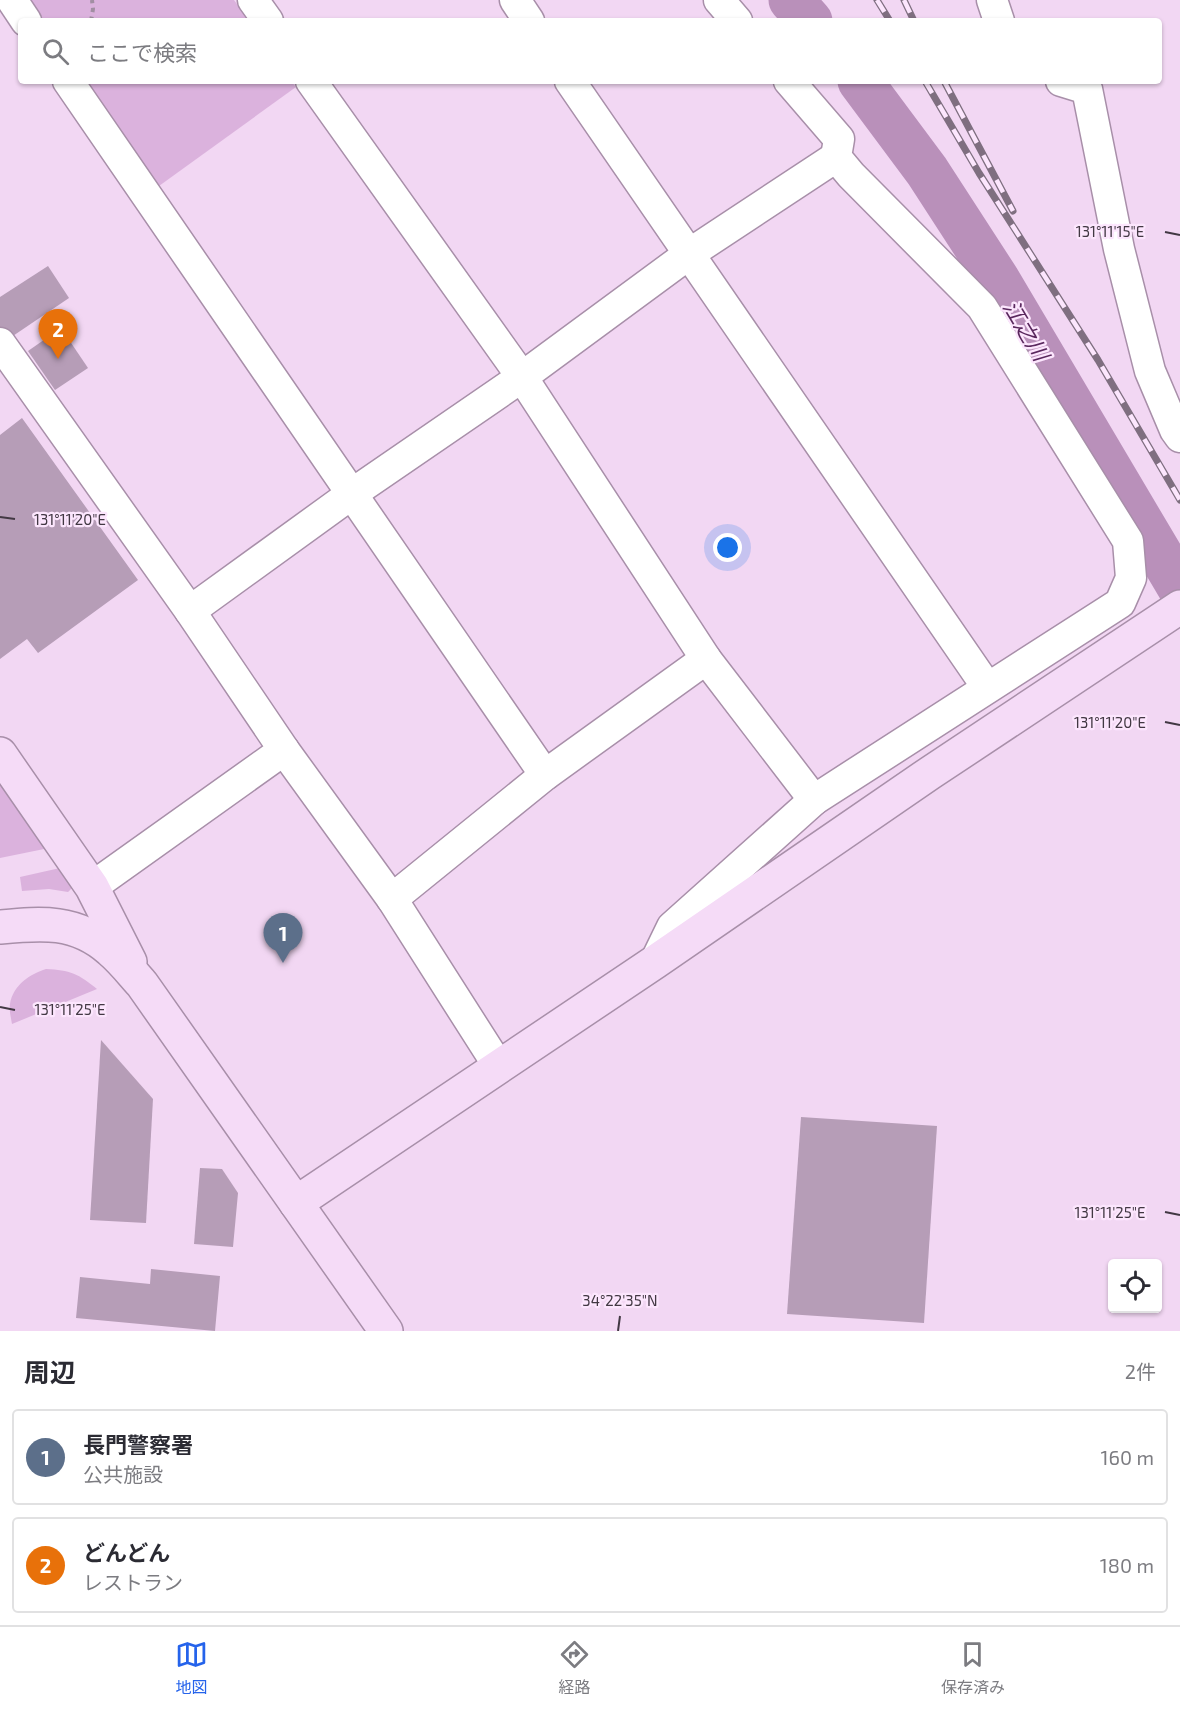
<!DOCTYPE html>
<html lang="ja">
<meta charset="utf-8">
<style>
:root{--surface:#fff;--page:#f7f7f7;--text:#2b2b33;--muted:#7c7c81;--line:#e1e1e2;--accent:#2563eb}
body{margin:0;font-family:"Exo 2","Noto Sans JP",sans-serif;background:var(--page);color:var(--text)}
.controls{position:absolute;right:18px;bottom:18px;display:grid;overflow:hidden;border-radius:6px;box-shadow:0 2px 4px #0004}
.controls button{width:54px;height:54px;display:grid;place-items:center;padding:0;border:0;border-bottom:2px solid var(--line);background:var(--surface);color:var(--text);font:30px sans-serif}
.you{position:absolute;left:728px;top:548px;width:21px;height:21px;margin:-15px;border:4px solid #fff;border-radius:50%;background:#1a73e8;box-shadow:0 0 0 9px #1a73e833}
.badge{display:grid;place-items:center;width:39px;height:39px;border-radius:50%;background:var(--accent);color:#fff;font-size:20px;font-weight:700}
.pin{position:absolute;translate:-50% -50px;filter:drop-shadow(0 2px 3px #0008)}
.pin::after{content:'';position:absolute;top:32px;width:21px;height:18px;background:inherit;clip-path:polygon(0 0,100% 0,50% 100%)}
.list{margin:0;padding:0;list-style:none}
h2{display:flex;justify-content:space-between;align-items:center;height:78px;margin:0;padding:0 24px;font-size:26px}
h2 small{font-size:20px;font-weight:400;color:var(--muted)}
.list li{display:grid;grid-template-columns:39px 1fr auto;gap:18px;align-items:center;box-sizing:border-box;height:96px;margin:0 12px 12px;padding:0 12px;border:2px solid var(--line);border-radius:6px}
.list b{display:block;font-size:22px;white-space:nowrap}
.list p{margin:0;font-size:20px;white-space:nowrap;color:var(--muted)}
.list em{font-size:20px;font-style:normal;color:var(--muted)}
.icon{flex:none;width:33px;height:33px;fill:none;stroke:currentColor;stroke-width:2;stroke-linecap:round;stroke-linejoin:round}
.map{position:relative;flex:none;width:1180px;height:1331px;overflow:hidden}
.search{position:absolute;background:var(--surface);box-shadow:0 2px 4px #0004;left:18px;right:18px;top:18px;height:66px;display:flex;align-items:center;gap:15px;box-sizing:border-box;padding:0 21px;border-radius:6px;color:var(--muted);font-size:22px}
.sheet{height:294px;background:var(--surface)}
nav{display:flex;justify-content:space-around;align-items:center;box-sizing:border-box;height:84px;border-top:2px solid var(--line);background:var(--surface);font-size:16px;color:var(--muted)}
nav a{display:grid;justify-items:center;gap:3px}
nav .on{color:var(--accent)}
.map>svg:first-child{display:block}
.green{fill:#dbb2dd}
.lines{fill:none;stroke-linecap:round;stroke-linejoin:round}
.river{stroke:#b990ba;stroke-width:45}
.building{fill:#b69db7}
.street-casing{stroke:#a88fa9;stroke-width:33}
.secondary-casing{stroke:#a88fa9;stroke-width:36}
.path{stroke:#a18ea2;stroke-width:4;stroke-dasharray:4.5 4.5;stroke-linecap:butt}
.street{stroke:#fff;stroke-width:30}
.secondary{stroke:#f5dbf7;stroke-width:33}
.rail-casing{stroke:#7f6f80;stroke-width:7}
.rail{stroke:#fce6fd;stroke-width:4.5;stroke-dasharray:14;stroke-linecap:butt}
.ticks{fill:none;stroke:#423843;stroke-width:2}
.labels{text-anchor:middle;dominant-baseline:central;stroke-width:4.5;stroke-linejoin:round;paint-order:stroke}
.water-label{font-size:22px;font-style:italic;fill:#59275d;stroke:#fce6fd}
.ticks-label{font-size:15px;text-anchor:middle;fill:#423843;stroke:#fce6fd;stroke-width:4.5;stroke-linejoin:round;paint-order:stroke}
</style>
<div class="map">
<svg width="1180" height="1331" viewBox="0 0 1180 1331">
<rect width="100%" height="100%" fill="#f2d7f3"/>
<g class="green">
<path d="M 26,0 L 234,0 L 249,21 L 41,21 Z"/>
<path d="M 84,81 L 291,81 L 296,87 L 159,186 Z"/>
<path d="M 0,776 L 49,848 L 0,858 Z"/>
<path d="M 60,868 L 73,887 L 68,892 L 49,889 L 22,891 L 20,877 Z"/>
<path d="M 46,969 C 70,970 79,974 97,989 L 12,1024 C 11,1018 9,1010 10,1004 C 13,985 30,974 46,969 Z"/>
</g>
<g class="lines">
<g class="river">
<path d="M 791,0 L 810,21"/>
<path d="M 860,81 L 927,171 L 997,279 L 1180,588"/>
</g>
</g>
<g class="building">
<path d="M 48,266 L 69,298 L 4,342 L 0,336 L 0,297 Z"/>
<path d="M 61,328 L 88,368 L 55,390 L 28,351 Z"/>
<path d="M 22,418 L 138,580 L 38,653 L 27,639 L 0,659 L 0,435 Z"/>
<path d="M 101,1040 L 153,1099 L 146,1223 L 90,1220 Z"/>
<path d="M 801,1117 L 937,1126 L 924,1323 L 787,1314 Z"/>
<path d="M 200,1168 L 222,1169 L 238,1193 L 233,1247 L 194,1244 Z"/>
<path d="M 151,1269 L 220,1276 L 215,1331 L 76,1318 L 80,1277 L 150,1284 Z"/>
</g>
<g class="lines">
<defs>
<g id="street">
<path d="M 12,0 L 26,21"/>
<path d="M 253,0 L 268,21"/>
<path d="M 515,0 L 529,21"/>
<path d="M 719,0 L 737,21"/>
<path d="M 992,0 L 999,21"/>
<path d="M 68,81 L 545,775"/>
<path d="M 311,81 L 522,377 L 706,659 L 814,800"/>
<path d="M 570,81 L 987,687"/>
<path d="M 1061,81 L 1087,89 L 1119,249 L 1150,371 L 1175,430 L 1180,437"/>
<path d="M 0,343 L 190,611 L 284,750 L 92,887"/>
<path d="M 190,611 L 353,493 L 522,377 L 689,254 L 836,157"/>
<path d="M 284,750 L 392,899 L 499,1067"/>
<path d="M 392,899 L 545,775 L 706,659"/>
<path d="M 655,962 L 672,927 L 814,800 L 1120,603 L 1131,578 L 1128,541 L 982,307 L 851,175 L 836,157 L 839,139 L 789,81"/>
</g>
<g id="secondary">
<path d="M 0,754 L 92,887 L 130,962"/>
<path d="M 0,927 C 42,923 76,920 110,950 C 122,960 132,973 142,984 L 386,1331"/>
<path d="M 296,1203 L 655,962 L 930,773 L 1180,607"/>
</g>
</defs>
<use href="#street" class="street-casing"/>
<use href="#secondary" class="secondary-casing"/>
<path class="path" d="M 91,21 L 93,9 L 92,0"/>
<use href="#street" class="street"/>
<use href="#secondary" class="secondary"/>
<defs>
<g id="rail">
<path d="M 877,0 L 890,21"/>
<path d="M 904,0 L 914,21"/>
<path d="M 925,81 L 979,173 L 1098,360 L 1180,500"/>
<path d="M 944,81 L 1013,211"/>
</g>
</defs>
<use href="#rail" class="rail-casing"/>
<use href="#rail" class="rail"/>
</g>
<path class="ticks" d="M 1165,232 L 1180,235M 0,517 L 15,519M 1165,722 L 1180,725M 0,1007 L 15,1010M 1165,1212 L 1180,1215M 618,1331 L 620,1316"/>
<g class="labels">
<g class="water-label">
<text transform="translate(1027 330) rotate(59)">江之川</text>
</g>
</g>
<g class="ticks-label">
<text x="1110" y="237">131°11'15"E</text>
<text x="70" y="525">131°11'20"E</text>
<text x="1110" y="728">131°11'20"E</text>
<text x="70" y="1015">131°11'25"E</text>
<text x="1110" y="1218">131°11'25"E</text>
<text x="620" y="1306">34°22'35"N</text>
</g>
</svg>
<div class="controls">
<button><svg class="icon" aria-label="locate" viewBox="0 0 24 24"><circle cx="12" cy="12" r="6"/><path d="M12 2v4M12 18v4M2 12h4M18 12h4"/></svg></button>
</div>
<div class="you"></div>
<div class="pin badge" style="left:283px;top:963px;background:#5c6f8a">1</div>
<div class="pin badge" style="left:58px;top:359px;background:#e8710a">2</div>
<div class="search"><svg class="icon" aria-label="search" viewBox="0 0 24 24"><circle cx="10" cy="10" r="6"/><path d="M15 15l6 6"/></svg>ここで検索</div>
</div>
<section class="sheet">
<h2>周辺<small>2件</small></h2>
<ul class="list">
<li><span class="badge" style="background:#5c6f8a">1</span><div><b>長門警察署</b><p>公共施設</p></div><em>160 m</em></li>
<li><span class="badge" style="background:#e8710a">2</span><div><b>どんどん</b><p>レストラン</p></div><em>180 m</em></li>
</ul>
</section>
<nav>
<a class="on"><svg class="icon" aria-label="map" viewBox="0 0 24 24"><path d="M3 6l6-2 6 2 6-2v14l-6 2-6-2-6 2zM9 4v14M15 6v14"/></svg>地図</a>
<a><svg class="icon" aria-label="directions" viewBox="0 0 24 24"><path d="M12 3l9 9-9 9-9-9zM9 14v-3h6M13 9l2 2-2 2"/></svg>経路</a>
<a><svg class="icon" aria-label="saved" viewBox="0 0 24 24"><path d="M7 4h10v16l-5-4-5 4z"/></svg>保存済み</a>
</nav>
